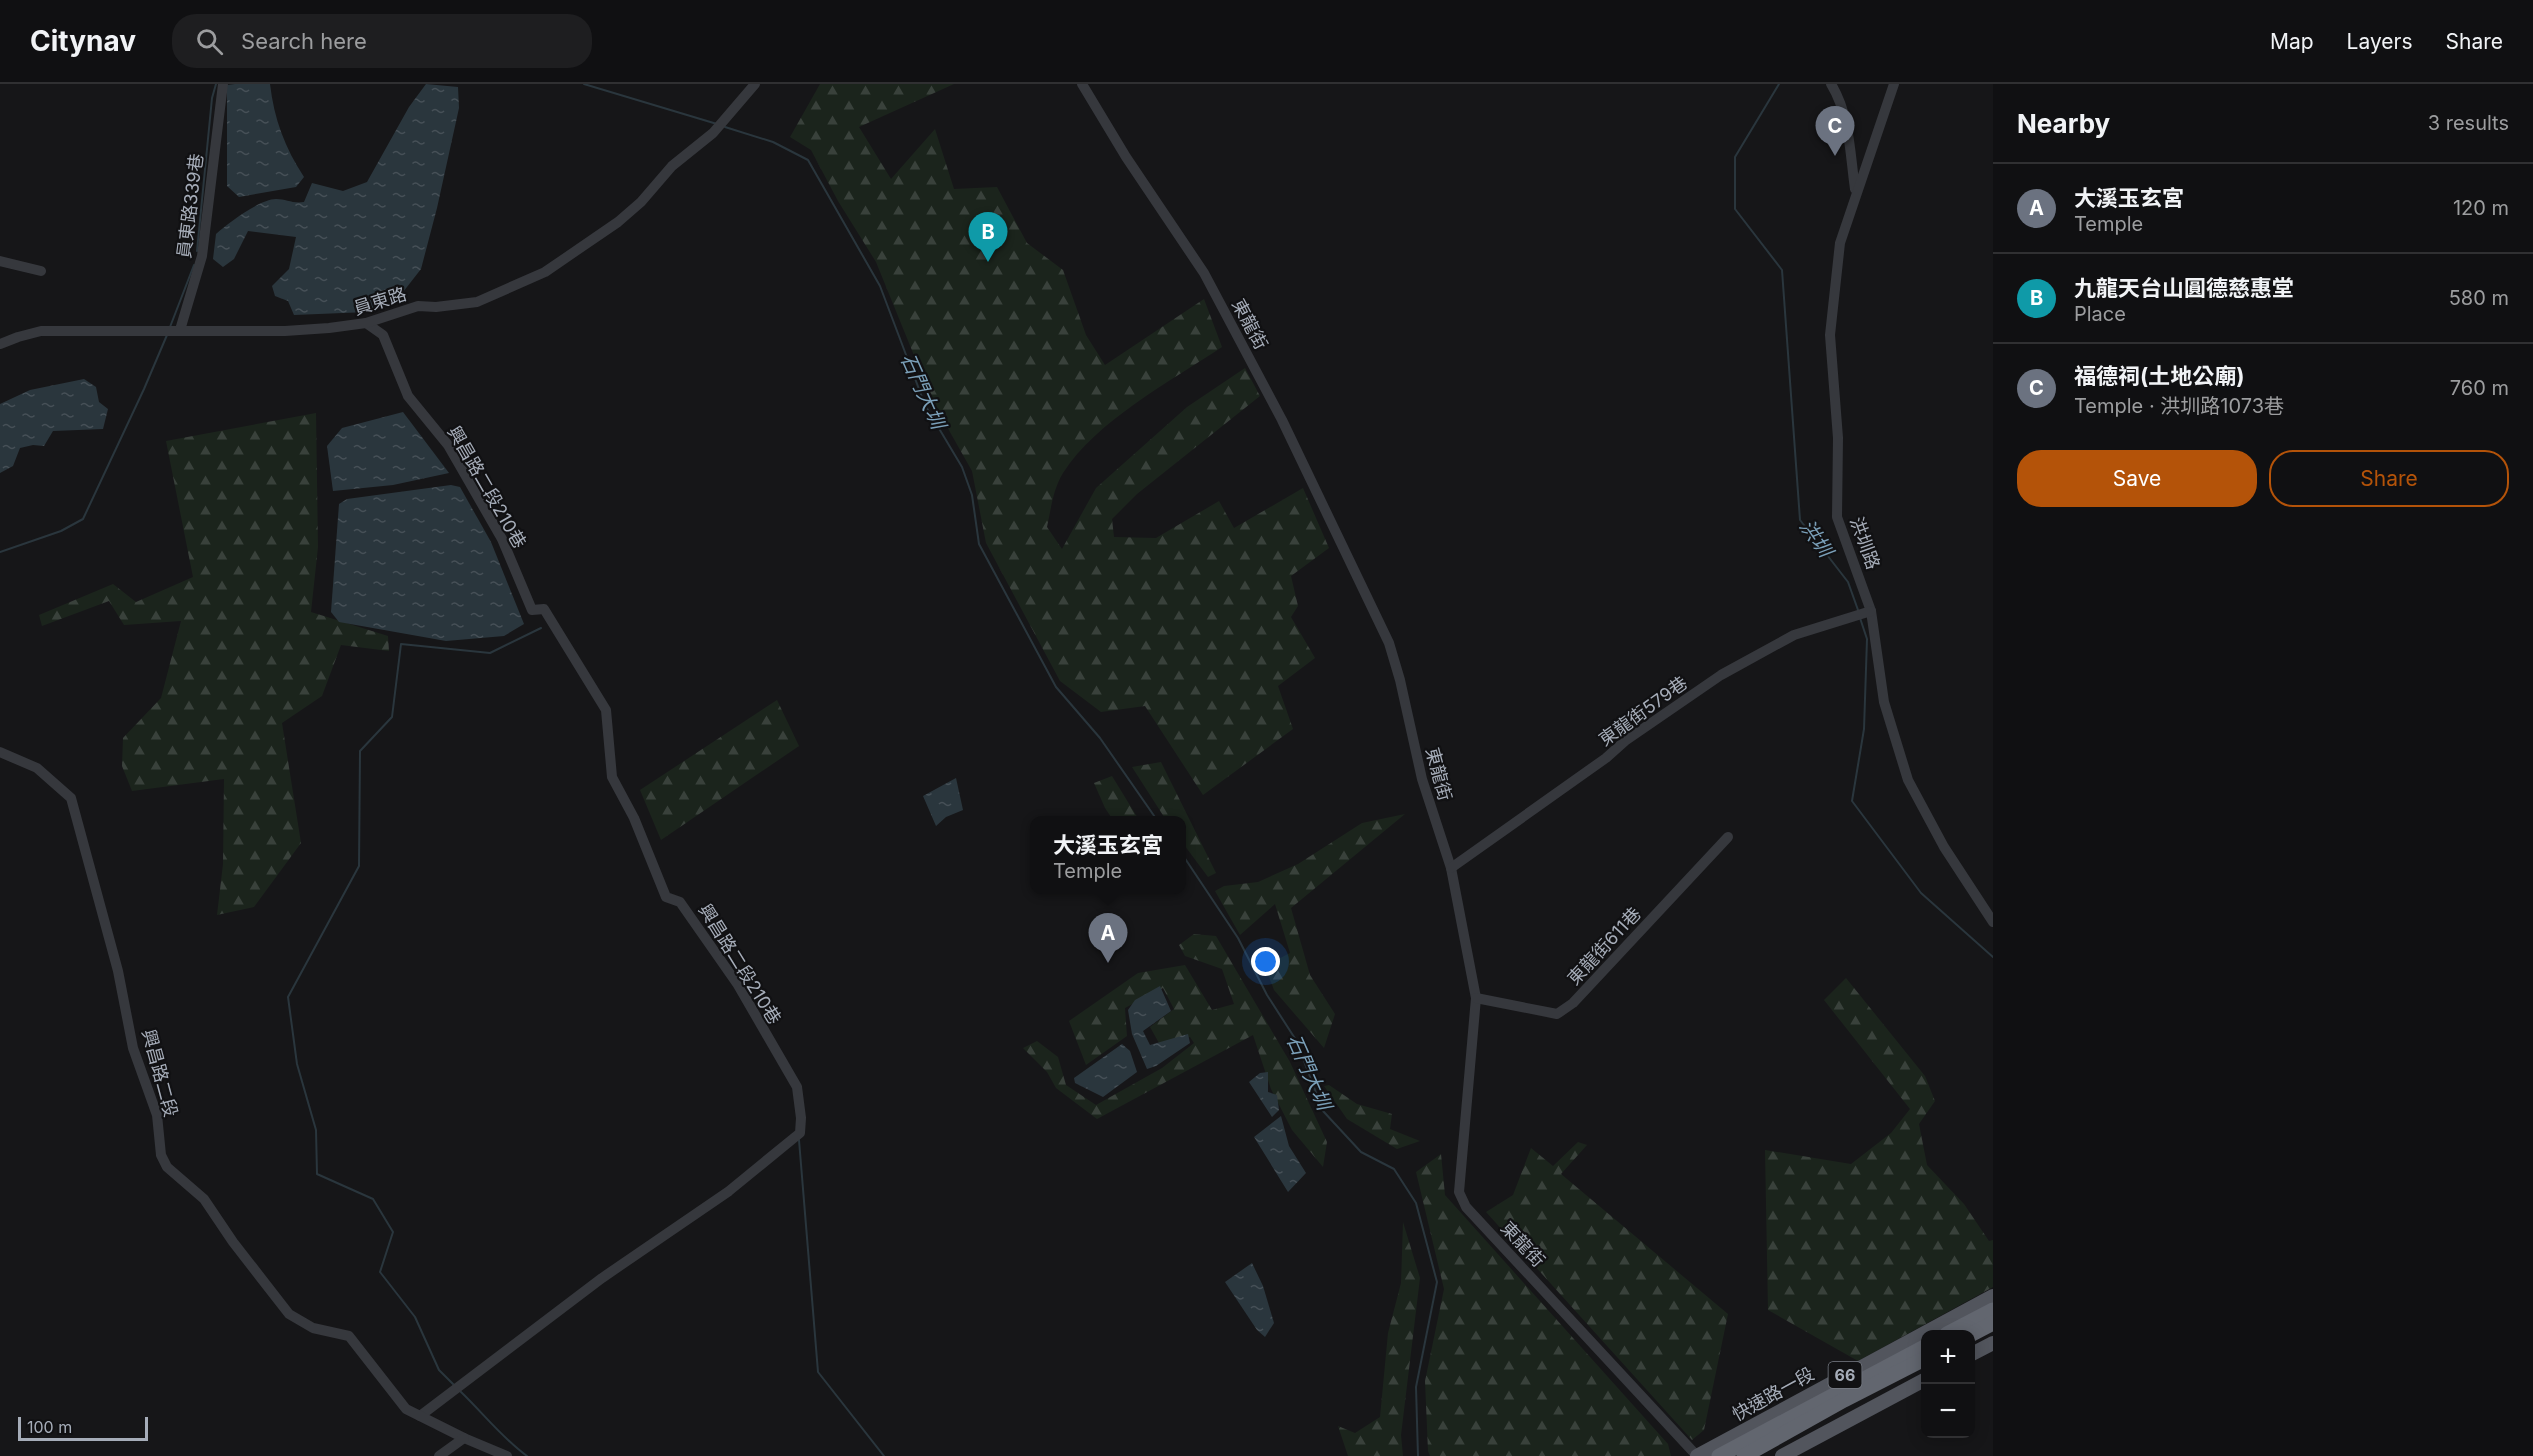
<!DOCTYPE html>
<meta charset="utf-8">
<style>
:root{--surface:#101012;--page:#1e1e20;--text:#f1f3f6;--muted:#9c9d9f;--line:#303032;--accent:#b45309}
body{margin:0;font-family:Inter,"Noto Sans TC",sans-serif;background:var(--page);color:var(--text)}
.controls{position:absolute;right:18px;bottom:18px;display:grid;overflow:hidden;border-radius:12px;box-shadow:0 3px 15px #0003}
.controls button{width:54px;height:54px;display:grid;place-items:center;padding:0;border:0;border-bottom:2px solid var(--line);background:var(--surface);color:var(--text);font:30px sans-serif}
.scale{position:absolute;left:18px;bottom:15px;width:130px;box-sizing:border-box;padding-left:6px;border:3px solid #a6adb9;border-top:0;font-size:16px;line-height:21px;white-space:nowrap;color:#a6adb9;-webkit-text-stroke:4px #111113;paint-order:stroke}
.you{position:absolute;left:1266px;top:878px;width:21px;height:21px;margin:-15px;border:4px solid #fff;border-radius:50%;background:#1a73e8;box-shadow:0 0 0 9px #1a73e833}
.badge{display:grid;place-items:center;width:39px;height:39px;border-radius:50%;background:var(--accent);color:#fff;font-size:20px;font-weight:700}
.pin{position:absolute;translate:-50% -50px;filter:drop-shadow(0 2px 3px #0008)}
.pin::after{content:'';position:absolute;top:32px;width:21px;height:18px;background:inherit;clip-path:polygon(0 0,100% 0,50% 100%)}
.popup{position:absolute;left:1030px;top:732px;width:156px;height:78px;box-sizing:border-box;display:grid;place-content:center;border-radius:12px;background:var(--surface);filter:drop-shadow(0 2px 4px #0005);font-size:20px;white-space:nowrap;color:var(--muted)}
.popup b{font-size:22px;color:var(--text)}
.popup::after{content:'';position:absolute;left:50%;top:100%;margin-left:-12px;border:12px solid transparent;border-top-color:var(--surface)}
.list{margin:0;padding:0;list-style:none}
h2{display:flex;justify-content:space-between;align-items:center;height:78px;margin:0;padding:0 24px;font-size:26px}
h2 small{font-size:20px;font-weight:400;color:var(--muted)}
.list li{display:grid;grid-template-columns:39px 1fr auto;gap:18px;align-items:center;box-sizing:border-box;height:90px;padding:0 24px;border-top:2px solid var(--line)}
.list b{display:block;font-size:22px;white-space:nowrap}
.list p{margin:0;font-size:20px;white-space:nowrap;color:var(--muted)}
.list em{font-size:20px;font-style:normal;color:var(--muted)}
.actions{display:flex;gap:12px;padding:18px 24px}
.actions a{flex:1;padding:14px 0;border:2px solid var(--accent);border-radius:24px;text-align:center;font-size:21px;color:var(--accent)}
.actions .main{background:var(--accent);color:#fff}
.icon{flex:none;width:33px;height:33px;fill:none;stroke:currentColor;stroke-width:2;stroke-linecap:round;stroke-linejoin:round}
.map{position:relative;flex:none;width:1993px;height:1372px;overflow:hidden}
header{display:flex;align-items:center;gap:36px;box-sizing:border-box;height:84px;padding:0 30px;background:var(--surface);border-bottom:2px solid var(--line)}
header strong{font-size:28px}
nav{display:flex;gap:33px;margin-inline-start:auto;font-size:21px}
.search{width:420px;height:54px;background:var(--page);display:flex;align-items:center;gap:15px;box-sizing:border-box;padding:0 21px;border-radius:24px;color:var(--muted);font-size:22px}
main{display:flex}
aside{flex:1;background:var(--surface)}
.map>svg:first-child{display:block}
.forest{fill:url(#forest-firs)}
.water{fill:url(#water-ripples)}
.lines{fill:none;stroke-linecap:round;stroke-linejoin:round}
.stream{stroke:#2a363d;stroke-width:2}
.minor{stroke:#36383d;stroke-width:10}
.major{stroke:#52555d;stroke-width:14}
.highway{stroke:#62666f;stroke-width:15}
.labels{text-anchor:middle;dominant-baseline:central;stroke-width:4.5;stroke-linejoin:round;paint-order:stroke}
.shield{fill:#111113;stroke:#797e87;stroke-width:1.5}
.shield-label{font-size:16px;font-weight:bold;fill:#a6adb9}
.street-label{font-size:18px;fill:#a6adb9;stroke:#111113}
.water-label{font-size:20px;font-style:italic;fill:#7a9fb8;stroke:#111113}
</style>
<header>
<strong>Citynav</strong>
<div class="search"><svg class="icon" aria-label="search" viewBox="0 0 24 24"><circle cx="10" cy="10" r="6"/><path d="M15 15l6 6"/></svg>Search here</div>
<nav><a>Map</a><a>Layers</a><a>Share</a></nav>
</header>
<main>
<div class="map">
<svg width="1993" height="1372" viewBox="0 0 1993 1372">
<defs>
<pattern id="forest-firs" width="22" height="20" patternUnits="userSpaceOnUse" patternTransform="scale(1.5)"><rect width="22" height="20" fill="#1b241c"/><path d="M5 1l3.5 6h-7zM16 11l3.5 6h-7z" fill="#39413b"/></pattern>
<pattern id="water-ripples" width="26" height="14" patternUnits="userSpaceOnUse" patternTransform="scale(1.5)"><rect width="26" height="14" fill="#2a363d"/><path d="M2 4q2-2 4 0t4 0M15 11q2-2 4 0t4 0" fill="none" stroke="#465057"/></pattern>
</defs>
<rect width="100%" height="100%" fill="#161618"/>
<g class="forest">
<path d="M 820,0 L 954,0 L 859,43 L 891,95 L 935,45 L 954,105 L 997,103 L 1027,159 L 1063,186 L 1086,251 L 1105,281 L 1204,215 L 1222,263 C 1171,297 1096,337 1063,389 C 1053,405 1051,425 1047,443 L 1062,465 L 1096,404 L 1187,323 L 1245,284 L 1260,312 L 1137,410 L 1112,435 L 1114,453 L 1156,454 L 1219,417 L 1234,444 L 1303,404 L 1329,464 L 1291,492 L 1298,522 L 1291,533 L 1315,574 L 1278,602 L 1293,645 L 1203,711 L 1145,622 L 1101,628 L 1060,597 L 986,459 L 972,387 L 933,318 L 876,178 L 838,117 L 811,66 L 790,53 Z"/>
<path d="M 316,329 L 318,463 L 311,528 L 388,552 L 389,567 L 341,561 L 322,612 L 282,639 L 301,759 L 254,823 L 217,831 L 223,780 L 224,695 L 132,707 L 122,682 L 123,654 L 161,614 L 181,537 L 124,541 L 109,517 L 42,542 L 39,531 L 113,500 L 136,518 L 193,493 L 166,357 Z"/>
<path d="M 777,616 L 799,662 L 661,756 L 640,706 Z"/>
<path d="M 1161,678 L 1216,789 L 1208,793 L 1182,758 L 1182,736 L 1166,736 L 1132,683 Z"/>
<path d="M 1112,692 L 1139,736 L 1113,736 L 1105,724 L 1094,699 Z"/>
<path d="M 1405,730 L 1291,824 L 1310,891 L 1335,930 L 1324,964 L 1274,906 L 1265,882 L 1290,869 L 1275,820 L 1240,851 L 1215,807 L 1224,802 L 1258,798 L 1298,780 L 1362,739 Z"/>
<path d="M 1194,850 L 1216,852 L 1290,978 L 1327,1058 L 1323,1083 L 1292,1046 L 1271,1005 L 1253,951 L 1097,1035 L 1056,1004 L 1047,988 L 1023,964 L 1037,957 L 1058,973 L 1066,1001 L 1096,1021 L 1162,984 L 1194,959 L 1190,953 L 1159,959 L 1150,943 L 1174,925 L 1163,904 L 1125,924 L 1127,952 L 1086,981 L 1069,937 L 1138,889 L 1185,881 L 1212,926 L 1234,920 L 1222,885 L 1185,872 L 1179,861 Z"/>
<path d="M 1846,894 L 1925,992 L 1935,1017 L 1919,1040 L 1927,1081 L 1964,1120 L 1989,1157 L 1993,1156 L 1993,1203 L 1858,1277 L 1768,1226 L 1765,1066 L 1851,1080 L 1891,1049 L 1910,1025 L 1824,916 Z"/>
<path d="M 1329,1001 L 1357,1020 L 1392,1030 L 1390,1045 L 1420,1057 L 1397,1065 L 1347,1035 L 1324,1002 Z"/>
<path d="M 1578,1058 L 1587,1061 L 1561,1090 L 1728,1230 L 1704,1346 L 1692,1356 L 1486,1128 L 1513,1111 L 1531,1064 L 1553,1082 Z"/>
<path d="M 1441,1070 L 1445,1111 L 1668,1360 L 1671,1372 L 1430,1372 L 1428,1367 L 1425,1297 L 1444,1205 L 1416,1088 Z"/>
<path d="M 1403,1138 L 1420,1194 L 1401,1351 L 1403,1372 L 1348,1372 L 1338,1342 L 1355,1349 L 1380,1333 L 1388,1249 L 1401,1199 Z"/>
</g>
<g class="water">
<path d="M 235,0 L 270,0 C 274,35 285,64 304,93 L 296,103 L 239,113 L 227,102 L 227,1 Z"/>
<path d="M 426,0 L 458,3 L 459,24 L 437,124 L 421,185 L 396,217 L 367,228 L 294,231 L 288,217 L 275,212 L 272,202 L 289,185 L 296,153 L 248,147 L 234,175 L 223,183 L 213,175 L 216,150 C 228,139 260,115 276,115 C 286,115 293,120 304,118 L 312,99 L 343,107 L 367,98 L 409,23 Z"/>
<path d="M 84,295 L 96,303 L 99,318 L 108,325 L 103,345 L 53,347 L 44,362 L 33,361 L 20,364 L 13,382 L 0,389 L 0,320 L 30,306 Z"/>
<path d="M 403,328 L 449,389 L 393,401 L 333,407 L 327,362 L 342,344 Z"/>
<path d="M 451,401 L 460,403 L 491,458 L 524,540 L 504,552 L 446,557 L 339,538 L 331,528 L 339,420 L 347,415 Z"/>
<path d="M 956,694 L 963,726 L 946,733 L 936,742 L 923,712 Z"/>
<path d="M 1160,902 L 1171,927 L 1143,947 L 1150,961 L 1188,950 L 1190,959 L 1156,982 L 1147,985 L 1132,950 L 1128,926 L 1135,916 Z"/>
<path d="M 1122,960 L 1130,967 L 1137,988 L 1103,1013 L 1075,999 L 1074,994 Z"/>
<path d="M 1268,988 L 1268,1008 L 1277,1011 L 1279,1026 L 1272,1033 L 1249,998 L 1260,989 Z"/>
<path d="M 1281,1032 L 1289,1062 L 1306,1089 L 1288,1108 L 1254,1053 Z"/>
<path d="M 1252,1179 L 1263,1202 L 1274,1239 L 1265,1253 L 1257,1246 L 1225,1198 Z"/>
</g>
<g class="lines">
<g class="stream">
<path d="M 584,0 L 717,40"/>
<path d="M 1779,0 L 1735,73 L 1735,125 L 1782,186 L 1800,436 L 1848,498 L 1858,526"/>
<path d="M 725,43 L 773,58 L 808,76 L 880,202 L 925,321 L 962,383 L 972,411 L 979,460 L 1056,603 L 1100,654 L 1157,736"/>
<path d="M 197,167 L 212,14 L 216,0"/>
<path d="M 170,243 L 194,181"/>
<path d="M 0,468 L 61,447 L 83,435 L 144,305 L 167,251"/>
<path d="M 1860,534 L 1867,555 L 1864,645 L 1852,717 L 1921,809 L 1993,873"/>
<path d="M 1182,770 L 1238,854 L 1267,911 L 1296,956 L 1323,1027 L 1361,1068 L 1394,1085 L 1416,1119 L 1437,1198 L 1416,1303 L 1418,1372"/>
<path d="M 799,1056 L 818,1288 L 884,1372"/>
<path d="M 454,1301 L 439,1286 L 415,1233 L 380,1188 L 393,1148 L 373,1115 L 317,1090 L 316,1046 L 297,980 L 288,913 L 359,782 L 360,667 L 392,633 L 401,560 L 490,569 L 541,544"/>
<path d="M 460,1307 C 483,1329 502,1354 527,1372"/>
</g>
<g class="minor">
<path d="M 1082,0 L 1126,73 L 1204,189 L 1282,336 L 1389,559 L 1400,596 L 1422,695 L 1451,784 L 1476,914 L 1459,1108 L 1466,1123 L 1697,1372"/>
<path d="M 1831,0 C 1850,31 1850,70 1855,105"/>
<path d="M 1894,0 L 1840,159 L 1830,251 L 1838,354 L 1837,433 L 1871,527 L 1884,618 L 1908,696 L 1944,763 L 1993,838"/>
<path d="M 0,177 L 41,187"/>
<path d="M 366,239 L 383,251 L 408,312 L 448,361 L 502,455 L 532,526 L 544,525 L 606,626 L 612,693 L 634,734 L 666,813 L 680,818 L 738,901 L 797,1003 L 801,1034 L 800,1049 L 729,1107 L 602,1194 L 420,1332"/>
<path d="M 180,246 L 202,172 L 223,0"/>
<path d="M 0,260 L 18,253 L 41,247 L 285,247 L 329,244 L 366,239 L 418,222 L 436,223 L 477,218 L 545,188 L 618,138 L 641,118 L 672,82 L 713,49 L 755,0"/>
<path d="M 0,668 L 37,684 L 71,714 L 118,887 L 133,964 L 157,1031 L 161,1071 L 167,1083 L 204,1115 L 233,1158 L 289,1230 L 313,1244 L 349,1252 L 406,1325 L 464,1354 L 507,1372"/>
<path d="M 1451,784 L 1606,674 L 1625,657 L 1721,591 L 1794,551 L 1871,527"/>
<path d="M 1476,914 L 1557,930 L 1573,919 L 1728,753"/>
<path d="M 439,1372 L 464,1354"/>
</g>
<g class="major">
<path d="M 1970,1271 L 1993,1259"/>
<path d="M 1697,1372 L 1993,1212"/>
<path d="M 1782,1372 L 1926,1295"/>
</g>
<g class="highway">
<path d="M 1947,1250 L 1993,1226"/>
<path d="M 1970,1251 L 1993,1239"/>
<path d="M 1719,1372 L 1926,1262"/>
<path d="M 1744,1372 L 1844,1316 L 1926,1274"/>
</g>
</g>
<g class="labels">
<rect class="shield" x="1828.5" y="1278" width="33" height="26" rx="4.5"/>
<g class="shield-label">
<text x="1845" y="1291">66</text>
</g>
<g class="street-label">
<text transform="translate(190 122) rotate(-83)">員東路339巷</text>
<text transform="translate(380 217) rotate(-17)">員東路</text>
<text transform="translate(1250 240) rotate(62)">東龍街</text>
<text transform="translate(487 403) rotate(60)">興昌路二段210巷</text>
<text transform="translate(1865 459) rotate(70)">洪圳路</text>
<text transform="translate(1643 627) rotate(-36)">東龍街579巷</text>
<text transform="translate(1439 690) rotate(75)">東龍街</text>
<text transform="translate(1604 862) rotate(-47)">東龍街611巷</text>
<text transform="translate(740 880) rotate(58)">興昌路二段210巷</text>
<text transform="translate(160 989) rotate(75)">興昌路二段</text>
<text transform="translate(1523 1160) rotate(47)">東龍街</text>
<text transform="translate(1773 1310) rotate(-29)">快速路一段</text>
</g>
<g class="water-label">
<text transform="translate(923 307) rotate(66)">石門大圳</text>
<text transform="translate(1816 454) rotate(55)">洪圳</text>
<text transform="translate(1309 988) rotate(66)">石門大圳</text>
</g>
</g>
</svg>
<div class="controls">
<button>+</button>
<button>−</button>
</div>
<div class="scale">100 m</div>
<div class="you"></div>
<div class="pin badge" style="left:1108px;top:879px;background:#6b7280">A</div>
<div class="popup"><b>大溪玉玄宮</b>Temple</div>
<div class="pin badge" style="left:988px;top:178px;background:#0f9aa8">B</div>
<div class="pin badge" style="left:1835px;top:72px;background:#6b7280">C</div>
</div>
<aside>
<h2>Nearby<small>3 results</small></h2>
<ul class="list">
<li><span class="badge" style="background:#6b7280">A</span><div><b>大溪玉玄宮</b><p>Temple</p></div><em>120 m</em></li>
<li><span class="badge" style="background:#0f9aa8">B</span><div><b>九龍天台山圓德慈惠堂</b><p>Place</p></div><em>580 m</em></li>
<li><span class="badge" style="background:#6b7280">C</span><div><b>福德祠(土地公廟)</b><p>Temple · 洪圳路1073巷</p></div><em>760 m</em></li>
</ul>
<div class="actions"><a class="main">Save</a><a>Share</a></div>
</aside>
</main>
